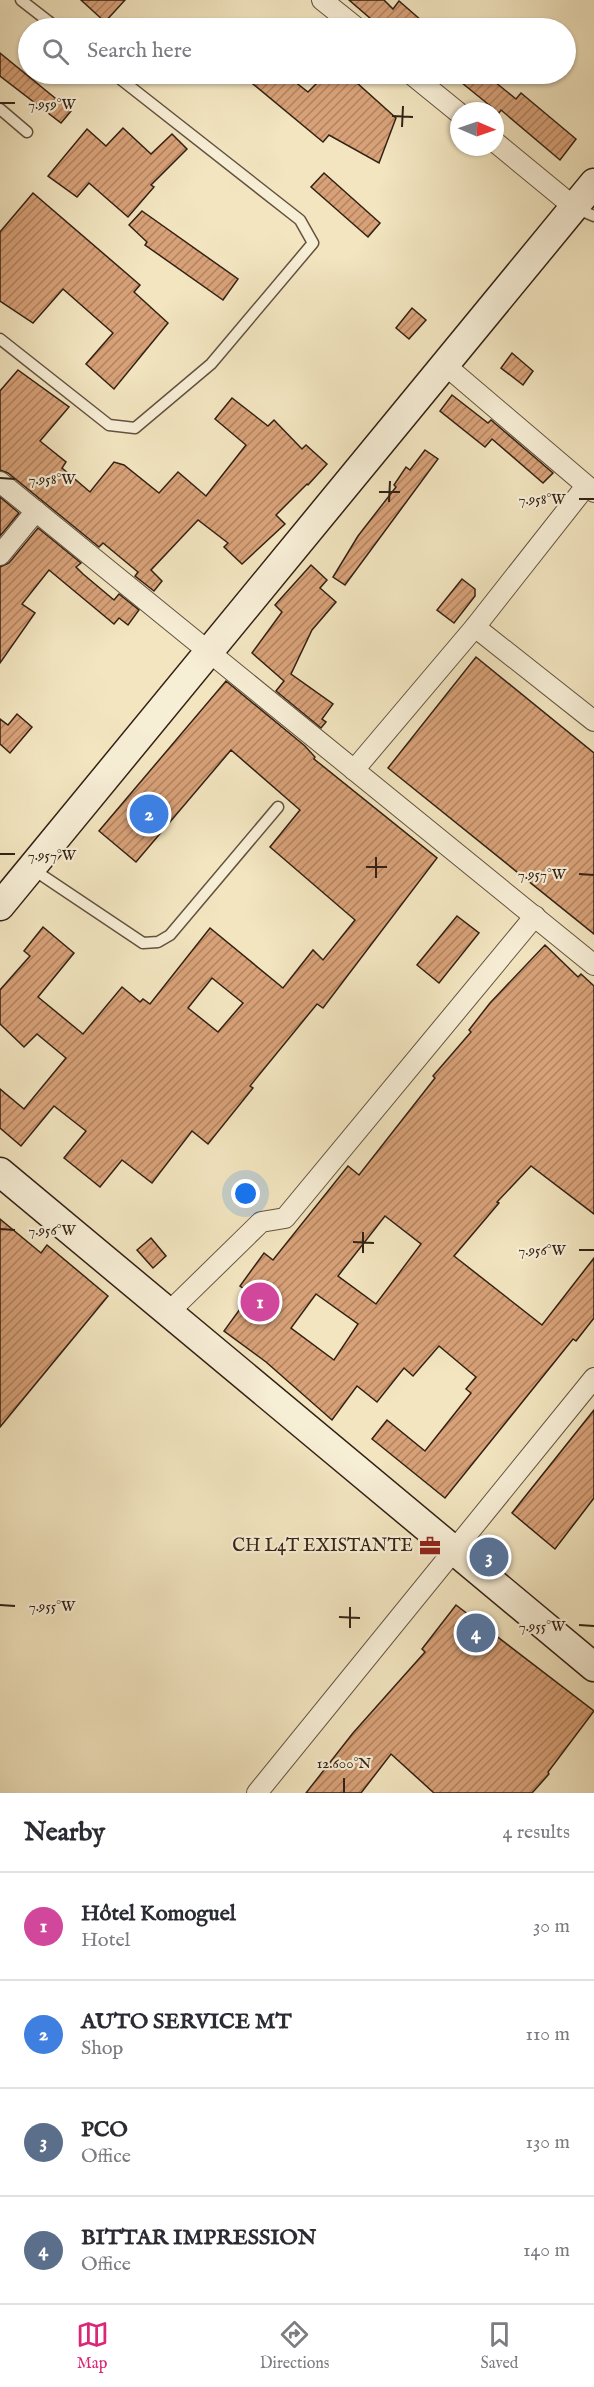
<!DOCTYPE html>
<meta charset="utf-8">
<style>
:root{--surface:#fff;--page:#f2f2f3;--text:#2b2b33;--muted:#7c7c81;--line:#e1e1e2;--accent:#db2777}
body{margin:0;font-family:"IM FELL English",serif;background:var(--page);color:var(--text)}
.compass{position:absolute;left:450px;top:102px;width:54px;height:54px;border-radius:50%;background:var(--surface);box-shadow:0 2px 4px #0004;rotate:92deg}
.you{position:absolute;left:246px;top:1194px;width:21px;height:21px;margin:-15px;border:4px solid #fff;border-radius:50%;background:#1a73e8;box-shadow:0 0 0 9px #1a73e833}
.badge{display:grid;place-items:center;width:39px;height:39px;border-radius:50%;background:var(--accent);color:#fff;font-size:20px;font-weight:700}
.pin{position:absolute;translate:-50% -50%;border:3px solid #fff;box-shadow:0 2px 6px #0006}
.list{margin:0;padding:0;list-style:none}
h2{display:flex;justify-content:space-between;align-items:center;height:78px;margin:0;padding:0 24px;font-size:26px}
h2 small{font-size:20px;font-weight:400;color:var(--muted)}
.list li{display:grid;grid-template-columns:39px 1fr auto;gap:18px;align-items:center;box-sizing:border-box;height:108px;padding:0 24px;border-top:2px solid var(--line)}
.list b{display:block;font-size:22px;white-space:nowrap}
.list p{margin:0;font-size:20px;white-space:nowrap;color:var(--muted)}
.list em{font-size:20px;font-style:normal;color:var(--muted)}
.icon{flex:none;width:33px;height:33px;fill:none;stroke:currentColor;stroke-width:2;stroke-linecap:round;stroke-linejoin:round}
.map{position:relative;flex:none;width:594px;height:1793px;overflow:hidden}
.search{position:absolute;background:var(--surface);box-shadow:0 2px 4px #0004;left:18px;right:18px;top:18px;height:66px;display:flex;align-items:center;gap:15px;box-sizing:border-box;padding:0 21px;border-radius:33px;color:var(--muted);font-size:22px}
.sheet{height:510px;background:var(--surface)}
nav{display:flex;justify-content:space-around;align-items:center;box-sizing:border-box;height:84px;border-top:2px solid var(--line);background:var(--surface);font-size:16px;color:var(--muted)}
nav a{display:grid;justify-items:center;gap:3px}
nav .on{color:var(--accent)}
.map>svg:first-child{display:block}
.building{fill:url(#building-hatch);stroke:#332114;stroke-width:1.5;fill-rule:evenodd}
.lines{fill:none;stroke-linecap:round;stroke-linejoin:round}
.lane-casing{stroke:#63523f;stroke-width:13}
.street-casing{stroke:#63523f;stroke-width:22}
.secondary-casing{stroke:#332114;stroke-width:31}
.lane{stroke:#f7eed6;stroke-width:10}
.street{stroke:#f7eed6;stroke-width:20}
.secondary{stroke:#f7eed6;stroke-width:28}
.ticks{fill:none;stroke:#332114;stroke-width:2}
.labels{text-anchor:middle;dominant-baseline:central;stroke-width:4.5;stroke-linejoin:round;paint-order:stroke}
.poi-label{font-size:18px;fill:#332114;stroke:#f7eed6;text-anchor:end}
.ticks-label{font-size:15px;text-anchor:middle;fill:#332114;stroke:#f7eed6;stroke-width:4.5;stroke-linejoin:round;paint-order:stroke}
</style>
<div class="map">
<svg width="594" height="1793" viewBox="0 0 594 1793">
<defs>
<pattern id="building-hatch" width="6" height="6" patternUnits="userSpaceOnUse" patternTransform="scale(1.5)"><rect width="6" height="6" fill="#d8a178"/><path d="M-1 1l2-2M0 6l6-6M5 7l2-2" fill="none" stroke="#b08361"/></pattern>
</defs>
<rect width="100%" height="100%" fill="#f2e5c0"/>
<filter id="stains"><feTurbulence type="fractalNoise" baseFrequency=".00333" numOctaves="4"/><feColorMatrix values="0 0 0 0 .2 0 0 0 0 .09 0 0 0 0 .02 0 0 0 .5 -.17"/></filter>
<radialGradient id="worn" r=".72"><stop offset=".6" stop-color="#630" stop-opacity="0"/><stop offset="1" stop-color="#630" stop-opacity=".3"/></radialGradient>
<g class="building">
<path d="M 81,0 L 125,0 L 105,22 Z"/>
<path d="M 349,0 L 384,0 L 393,9 L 399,1 L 430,28 L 378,28 L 379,26 Z"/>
<path d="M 0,53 L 71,111 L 61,123 L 0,76 Z"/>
<path d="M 241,74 L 285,74 L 308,92 L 326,74 L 347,74 L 396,118 L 379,163 L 329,135 L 323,142 Z"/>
<path d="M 451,74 L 485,74 L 516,99 L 521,93 L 576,139 L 560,160 L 501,110 L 499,113 Z"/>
<path d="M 123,128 L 151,154 L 172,134 L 187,149 L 151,185 L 154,187 L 128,217 L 89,183 L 77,197 L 48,176 L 87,129 L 106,146 Z"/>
<path d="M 324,173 L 380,223 L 368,237 L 311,187 Z"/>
<path d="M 33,193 L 140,285 L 134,292 L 168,323 L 114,389 L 86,364 L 113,333 L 63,289 L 33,323 L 0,301 L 0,232 Z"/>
<path d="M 142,211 L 238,279 L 223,300 L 145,245 L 147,242 L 129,225 Z"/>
<path d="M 412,308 L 426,320 L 409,339 L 396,328 Z"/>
<path d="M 512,353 L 533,371 L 523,385 L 501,368 Z"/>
<path d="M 18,370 L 69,407 L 40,441 L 66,462 L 62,468 L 90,492 L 114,462 L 124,465 L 159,493 L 178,472 L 206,496 L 246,445 L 215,419 L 232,398 L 268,426 L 274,420 L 302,449 L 306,445 L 327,464 L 308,485 L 307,484 L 276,515 L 285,524 L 242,564 L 224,547 L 228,543 L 198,520 L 151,570 L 162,581 L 154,591 L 135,576 L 138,572 L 103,543 L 99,547 L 8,473 L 0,470 L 0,391 Z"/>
<path d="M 452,395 L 488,423 L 491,420 L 553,473 L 543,483 L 492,439 L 485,447 L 440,411 Z"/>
<path d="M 425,450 L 438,459 L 345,585 L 333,577 L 358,536 L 396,487 L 394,485 L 406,467 L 410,470 Z"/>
<path d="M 0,497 L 19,513 L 0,536 Z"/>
<path d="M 38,528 L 81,563 L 76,567 L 83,574 L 114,600 L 119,594 L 139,610 L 128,625 L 119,618 L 114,624 L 49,570 L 22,604 L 35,613 L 0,663 L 0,567 L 9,563 Z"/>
<path d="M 311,565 L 327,580 L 320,588 L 336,602 L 312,630 L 291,674 L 333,704 L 322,719 L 326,722 L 321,728 L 276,691 L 284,681 L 252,653 L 282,612 L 275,605 Z"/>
<path d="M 462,579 L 475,589 L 475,596 L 454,623 L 437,610 Z"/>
<path d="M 476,657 L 594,753 L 594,934 L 388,768 Z"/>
<path d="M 226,681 L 305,746 L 315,757 L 314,759 L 437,858 L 323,1008 L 317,1004 L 250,1086 L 253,1088 L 208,1144 L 192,1131 L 152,1183 L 122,1160 L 100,1187 L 64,1158 L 86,1131 L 54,1106 L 21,1146 L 0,1128 L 0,1089 L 24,1109 L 66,1058 L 37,1034 L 24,1047 L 0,1024 L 0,990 L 30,956 L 24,951 L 43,927 L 74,953 L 38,997 L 83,1034 L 122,987 L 140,1002 L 143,999 L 150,1004 L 210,928 L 283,988 L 313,950 L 323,960 L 355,920 L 270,847 L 300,810 L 231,750 L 136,862 L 99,831 ZM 212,978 L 243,1003 L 218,1032 L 188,1008 Z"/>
<path d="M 17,714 L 32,727 L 10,753 L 0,744 L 0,719 L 8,725 Z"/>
<path d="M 457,916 L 479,933 L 439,983 L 417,965 Z"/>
<path d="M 545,945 L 578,977 L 581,974 L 594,986 L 594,1214 L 531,1166 L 497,1202 L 499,1203 L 454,1256 L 542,1325 L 594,1258 L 594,1318 L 576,1341 L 573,1339 L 445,1498 L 372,1439 L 387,1420 L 425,1451 L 471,1393 L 466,1389 L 476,1377 L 439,1346 L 413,1376 L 404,1368 L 377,1402 L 357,1386 L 332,1420 L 266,1362 L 224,1331 L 251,1294 L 240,1286 L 264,1253 L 273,1260 L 348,1166 L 359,1175 L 435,1078 L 433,1076 L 471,1032 L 469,1030 L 490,1003 ZM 385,1216 L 421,1244 L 376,1304 L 338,1276 ZM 316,1294 L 358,1324 L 334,1360 L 291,1328 Z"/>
<path d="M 0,1219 L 41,1253 L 47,1245 L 108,1296 L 0,1427 Z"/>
<path d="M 151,1238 L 166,1256 L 153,1268 L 137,1250 Z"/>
<path d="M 594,1410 L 594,1498 L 555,1549 L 512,1513 Z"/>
<path d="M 456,1605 L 594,1711 L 548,1772 L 549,1774 L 532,1793 L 434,1793 L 391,1754 L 361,1793 L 306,1793 L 353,1733 L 425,1652 L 422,1649 Z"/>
</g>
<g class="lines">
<defs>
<g id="lane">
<path d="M 21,0 L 57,28"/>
<path d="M 0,109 L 27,132"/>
<path d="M 575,208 L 594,216"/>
<path d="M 0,339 L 109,425 L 135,428 L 211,364 L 313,243 L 300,220 L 114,74"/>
<path d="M 31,868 L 143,943 L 158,942 L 170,935 L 278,807"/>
</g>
<g id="street">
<path d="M 322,0 L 357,28"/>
<path d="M 411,74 L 459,113"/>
<path d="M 495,142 L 574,207"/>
<path d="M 445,365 L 594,492"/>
<path d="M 0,482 L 594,965"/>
<path d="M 0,555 L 36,511"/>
<path d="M 475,627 L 594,721"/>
<path d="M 354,770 L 475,627 L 586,486"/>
<path d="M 170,1311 L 261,1222 L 285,1218 L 535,916"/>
<path d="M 257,1793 L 594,1378"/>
</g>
<g id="secondary">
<path d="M 0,906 L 594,183"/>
<path d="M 0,1172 L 594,1667"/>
</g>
</defs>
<use href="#lane" class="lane-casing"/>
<use href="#street" class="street-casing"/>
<use href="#secondary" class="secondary-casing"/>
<use href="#lane" class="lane"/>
<use href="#street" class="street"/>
<use href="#secondary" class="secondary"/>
</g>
<path class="ticks" d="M 0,103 L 15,103M 392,116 L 413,117M 402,127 L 403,106M 0,478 L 15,479M 379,492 L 400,492M 579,499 L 594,499M 389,502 L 390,481M 0,854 L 15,854M 366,867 L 387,867M 579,874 L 594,875M 376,878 L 376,857M 0,1229 L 15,1230M 353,1242 L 374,1243M 579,1250 L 594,1250M 363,1253 L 363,1232M 0,1605 L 15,1606M 339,1617 L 360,1618M 579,1625 L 594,1626M 350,1628 L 350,1607M 344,1793 L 344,1778"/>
<defs>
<symbol id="office-bare" viewBox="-9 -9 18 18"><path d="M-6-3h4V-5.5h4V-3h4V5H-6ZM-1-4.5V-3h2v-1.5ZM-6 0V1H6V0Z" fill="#8f2418" stroke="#f7eed6" stroke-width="2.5" paint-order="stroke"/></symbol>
</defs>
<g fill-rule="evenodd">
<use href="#office-bare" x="415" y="1531" width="30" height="30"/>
</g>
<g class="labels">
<g class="poi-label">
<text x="413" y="1546">CH L4T EXISTANTE</text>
</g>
</g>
<g class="ticks-label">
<text x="52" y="109">7.959°W</text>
<text x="52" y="484">7.958°W</text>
<text x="542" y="504">7.958°W</text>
<text x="52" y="860">7.957°W</text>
<text x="542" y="879">7.957°W</text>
<text x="52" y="1235">7.956°W</text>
<text x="542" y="1255">7.956°W</text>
<text x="52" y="1611">7.955°W</text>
<text x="542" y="1631">7.955°W</text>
<text x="344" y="1768">12.600°N</text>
</g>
<rect width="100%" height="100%" filter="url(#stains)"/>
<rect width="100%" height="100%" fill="url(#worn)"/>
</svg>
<svg class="compass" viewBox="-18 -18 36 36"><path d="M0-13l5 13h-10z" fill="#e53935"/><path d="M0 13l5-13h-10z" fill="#7c7c81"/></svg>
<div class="you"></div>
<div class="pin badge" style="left:260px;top:1302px;background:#d1479c">1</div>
<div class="pin badge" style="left:149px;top:814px;background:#3f7fe0">2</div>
<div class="pin badge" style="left:489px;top:1557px;background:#5c6f8a">3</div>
<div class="pin badge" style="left:476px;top:1633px;background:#5c6f8a">4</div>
<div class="search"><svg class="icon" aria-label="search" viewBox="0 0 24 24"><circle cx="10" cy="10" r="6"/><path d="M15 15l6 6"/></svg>Search here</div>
</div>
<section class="sheet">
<h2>Nearby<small>4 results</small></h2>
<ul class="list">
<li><span class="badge" style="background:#d1479c">1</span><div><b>Hôtel Komoguel</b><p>Hotel</p></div><em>30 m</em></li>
<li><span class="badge" style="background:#3f7fe0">2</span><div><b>AUTO SERVICE MT</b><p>Shop</p></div><em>110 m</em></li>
<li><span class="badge" style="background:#5c6f8a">3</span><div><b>PCO</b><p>Office</p></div><em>130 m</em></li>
<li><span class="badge" style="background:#5c6f8a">4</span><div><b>BITTAR IMPRESSION</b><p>Office</p></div><em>140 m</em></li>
</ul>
</section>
<nav>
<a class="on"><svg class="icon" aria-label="map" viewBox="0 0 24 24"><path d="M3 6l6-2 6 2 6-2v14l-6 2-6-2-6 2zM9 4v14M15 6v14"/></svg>Map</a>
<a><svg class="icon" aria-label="directions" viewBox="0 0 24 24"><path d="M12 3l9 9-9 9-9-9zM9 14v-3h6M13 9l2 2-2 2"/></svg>Directions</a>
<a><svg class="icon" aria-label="saved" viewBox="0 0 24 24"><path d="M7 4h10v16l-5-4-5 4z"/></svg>Saved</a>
</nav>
